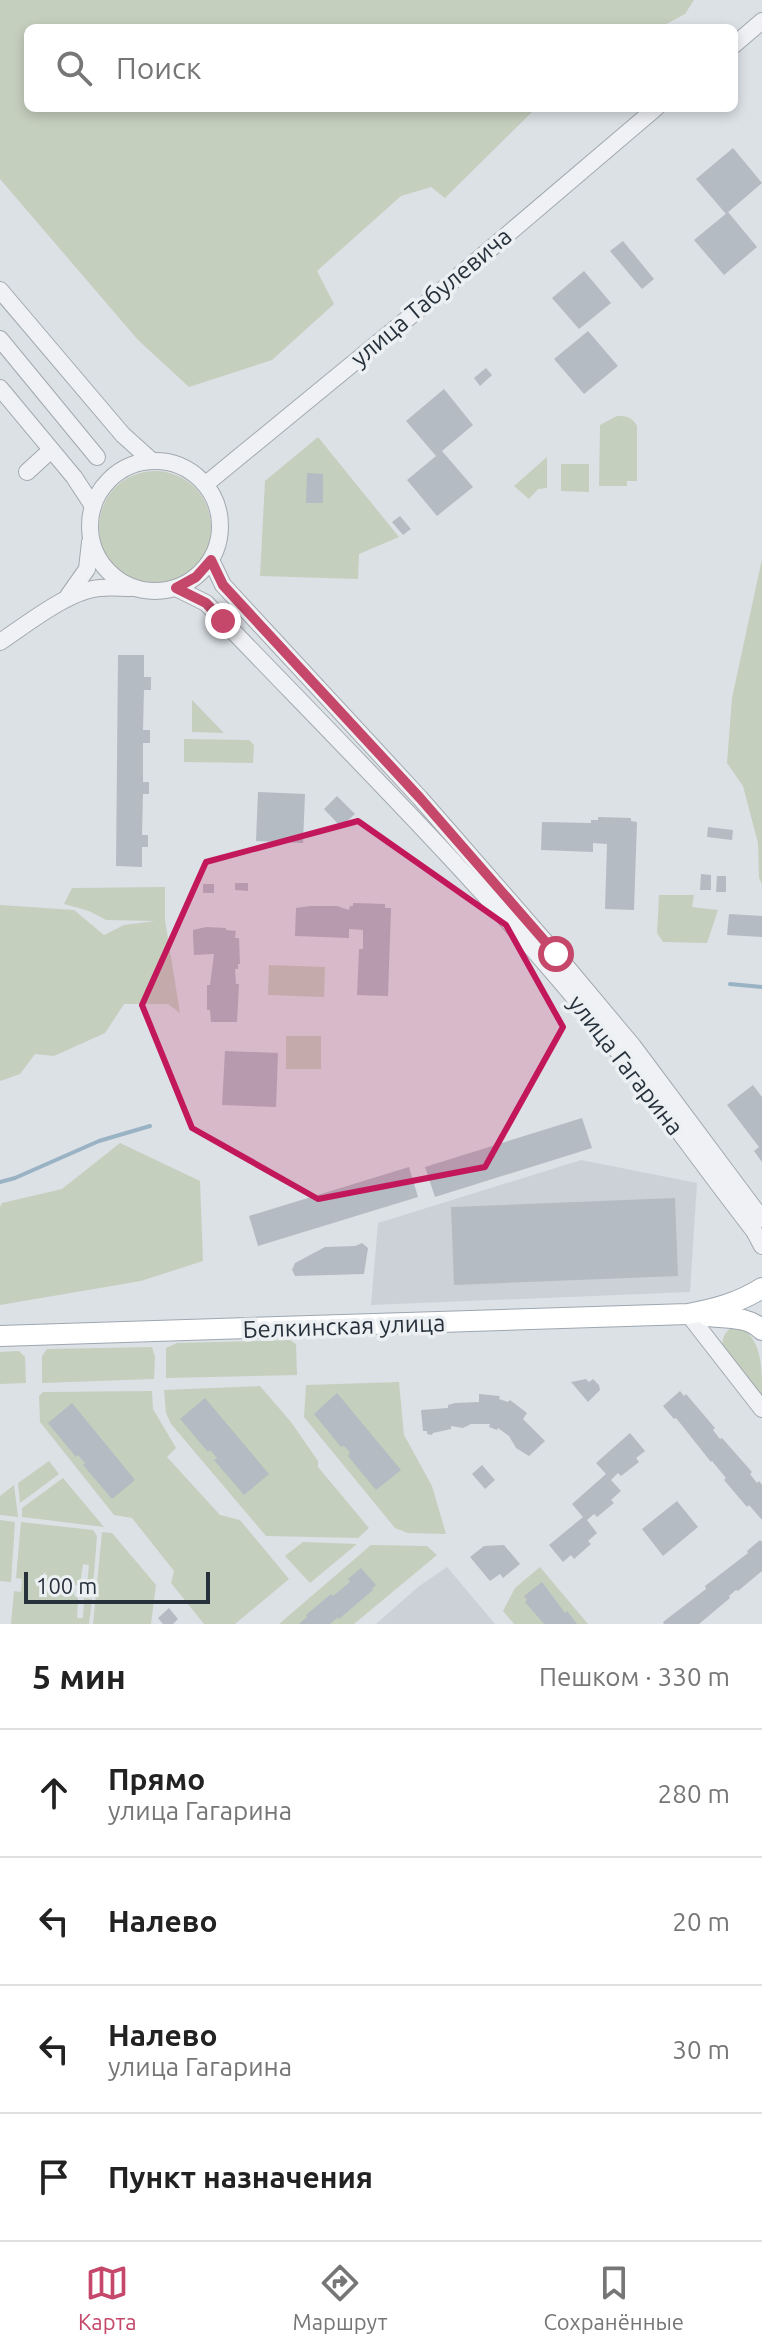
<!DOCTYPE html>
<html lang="ru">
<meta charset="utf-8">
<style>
:root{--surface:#fff;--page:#f2f2f2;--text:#222;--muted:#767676;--line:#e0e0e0;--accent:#c5476a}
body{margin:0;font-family:Ubuntu,sans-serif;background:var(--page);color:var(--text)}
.scale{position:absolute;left:24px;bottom:20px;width:186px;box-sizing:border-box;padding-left:8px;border:4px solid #27313b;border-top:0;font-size:22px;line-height:28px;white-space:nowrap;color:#27313b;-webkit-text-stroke:6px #ecf0f3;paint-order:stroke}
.stop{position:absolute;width:24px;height:24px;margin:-18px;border:6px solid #c5476a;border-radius:50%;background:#fff}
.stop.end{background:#c5476a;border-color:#fff;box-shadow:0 2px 8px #0008}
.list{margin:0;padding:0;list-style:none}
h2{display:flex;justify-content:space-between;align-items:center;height:104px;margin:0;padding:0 32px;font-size:34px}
h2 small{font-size:26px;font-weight:400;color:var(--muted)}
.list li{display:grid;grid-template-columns:52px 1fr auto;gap:24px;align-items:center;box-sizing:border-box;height:128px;padding:0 32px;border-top:2px solid var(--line)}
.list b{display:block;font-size:30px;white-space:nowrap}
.list p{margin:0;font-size:26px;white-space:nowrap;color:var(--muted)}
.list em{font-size:26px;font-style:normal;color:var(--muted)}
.icon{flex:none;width:44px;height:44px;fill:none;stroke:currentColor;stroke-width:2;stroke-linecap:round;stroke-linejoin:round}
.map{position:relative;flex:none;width:762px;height:1624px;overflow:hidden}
.search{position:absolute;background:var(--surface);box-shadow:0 4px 12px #0003;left:24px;right:24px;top:24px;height:88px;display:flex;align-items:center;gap:20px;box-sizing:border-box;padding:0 28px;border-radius:12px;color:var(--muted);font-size:30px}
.sheet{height:616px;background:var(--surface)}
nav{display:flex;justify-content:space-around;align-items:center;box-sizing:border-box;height:112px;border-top:2px solid var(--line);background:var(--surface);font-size:22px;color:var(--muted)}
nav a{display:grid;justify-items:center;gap:4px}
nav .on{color:var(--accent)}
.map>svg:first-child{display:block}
.built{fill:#cbd1d7}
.green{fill:#c5cfbe}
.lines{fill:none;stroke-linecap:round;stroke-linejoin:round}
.stream{stroke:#99b3c4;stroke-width:4}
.building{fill:#b4bbc2}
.minor-casing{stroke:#a2a9af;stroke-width:18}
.major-casing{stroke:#9da7b0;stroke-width:22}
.minor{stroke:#eff1f4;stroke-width:16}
.major{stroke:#fff;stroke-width:20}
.route{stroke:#c5476a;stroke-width:10}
.marked{fill:#c2185b;fill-opacity:0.2;stroke:#c2185b;stroke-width:6;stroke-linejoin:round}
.labels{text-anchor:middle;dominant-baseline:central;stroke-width:7;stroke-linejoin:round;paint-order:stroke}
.street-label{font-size:24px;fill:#27313b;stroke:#ecf0f3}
</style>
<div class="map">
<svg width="762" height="1624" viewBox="0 0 762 1624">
<rect width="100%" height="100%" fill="#dce1e6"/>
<g class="built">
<path d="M 581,1160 L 697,1183 L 690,1292 L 371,1305 L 378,1223 Z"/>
<path d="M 447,1567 L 495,1624 L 376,1624 L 418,1587 Z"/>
</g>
<g class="green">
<path d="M 0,0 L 694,0 L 685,14 L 659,28 L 28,28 L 28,108 L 536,108 L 445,198 L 431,187 L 401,196 L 317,271 L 334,304 L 272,360 L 189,387 L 138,340 L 0,179 Z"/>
<path d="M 617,416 C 627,416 632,417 637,426 L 637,481 L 627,481 L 627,486 L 599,486 L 600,425 Z"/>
<path d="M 318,437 L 399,537 L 359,554 L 358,579 L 260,576 L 265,481 Z"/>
<path d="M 547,457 L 547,488 L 538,489 L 529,499 L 514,486 Z"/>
<path d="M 561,464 L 589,464 L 589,492 L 561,491 Z"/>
<circle cx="155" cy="527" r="56"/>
<path d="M 762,559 L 762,884 L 759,878 L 758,843 L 743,786 L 727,763 L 732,698 Z"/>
<path d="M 192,700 L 224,733 L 192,732 Z"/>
<path d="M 184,739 L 249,740 L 254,745 L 253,763 L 184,762 Z"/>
<path d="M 165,887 L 165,920 L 180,1013 L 168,1004 L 124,1004 L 105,1033 L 54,1056 L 35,1054 L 20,1074 L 0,1081 L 0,905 L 74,910 L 104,935 L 124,925 L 155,921 L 106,920 L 89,911 L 64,904 L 72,888 Z"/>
<path d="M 659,895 L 694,895 L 692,907 L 718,910 L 707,943 L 663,942 L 657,933 Z"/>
<path d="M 269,965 L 325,967 L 324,997 L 268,995 Z"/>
<rect x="286" y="1036" width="35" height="33"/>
<path d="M 120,1143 L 200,1181 L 203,1261 L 141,1281 L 0,1305 L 0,1207 L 2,1203 L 62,1189 Z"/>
<path d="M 736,1325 C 762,1337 762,1365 762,1396 L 722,1346 C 723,1335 726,1330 736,1325 Z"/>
<path d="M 290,1340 L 296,1344 L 297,1375 L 166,1378 L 166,1348 L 177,1343 Z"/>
<path d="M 152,1347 L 155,1357 L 154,1379 L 42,1383 L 42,1356 L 47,1349 Z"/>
<path d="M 19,1351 L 25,1357 L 26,1383 L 0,1384 L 0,1352 Z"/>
<path d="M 399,1382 L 404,1435 L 432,1486 L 446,1534 L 408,1533 L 395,1528 L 304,1417 L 306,1385 Z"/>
<path d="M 260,1386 L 291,1422 L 318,1461 L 318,1467 L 369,1528 L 358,1538 L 266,1536 L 171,1424 L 166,1413 L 164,1390 Z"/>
<path d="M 152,1391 L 153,1409 L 176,1448 L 167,1457 L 220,1515 L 240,1520 L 289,1579 L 235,1624 L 204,1624 L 171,1583 L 174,1571 L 132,1518 L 114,1515 L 40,1422 L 39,1396 L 43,1392 Z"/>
<path d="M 49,1461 L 59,1474 L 20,1503 L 18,1483 Z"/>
<path d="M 63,1478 L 104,1527 L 22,1517 L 22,1508 Z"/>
<path d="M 14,1485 L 18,1517 L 0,1515 L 0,1496 Z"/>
<path d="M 0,1520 L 15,1522 L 11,1582 L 0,1581 Z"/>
<path d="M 21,1522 L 93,1530 L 97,1536 L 93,1586 L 87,1585 L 89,1565 L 83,1564 L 80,1585 L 75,1585 L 74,1596 L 78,1598 L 77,1618 L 83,1618 L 84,1598 L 92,1599 L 89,1624 L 11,1624 L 14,1591 L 21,1592 L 22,1579 L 16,1578 Z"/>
<path d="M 102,1532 L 112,1533 L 156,1585 L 151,1624 L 93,1624 Z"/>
<path d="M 303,1542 L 357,1544 L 310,1583 L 285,1556 Z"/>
<path d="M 371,1545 L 427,1546 L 437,1555 L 354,1624 L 279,1624 Z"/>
<path d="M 540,1567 L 588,1624 L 514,1624 L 503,1611 L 515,1588 Z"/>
</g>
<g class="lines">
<g class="stream">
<path d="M 730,984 L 762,987"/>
<path d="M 0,1182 L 15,1178 L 99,1141 L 150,1126"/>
</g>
</g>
<g class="building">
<path d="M 733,148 L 762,183 L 726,214 L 696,179 Z"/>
<path d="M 728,212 L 757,247 L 724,275 L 694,240 Z"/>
<path d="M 623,241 L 654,279 L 642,289 L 610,251 Z"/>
<path d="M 584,271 L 611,303 L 579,329 L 552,298 Z"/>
<path d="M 588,331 L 618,366 L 584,394 L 554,359 Z"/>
<path d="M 486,368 L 492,375 L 480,386 L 474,378 Z"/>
<path d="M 444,389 L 473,425 L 442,451 L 473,487 L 437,516 L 407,480 L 436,456 L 406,421 Z"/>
<path d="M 307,473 L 323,474 L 323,503 L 306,503 Z"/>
<path d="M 400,516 L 411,529 L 403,535 L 392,522 Z"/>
<path d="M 118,655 L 144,655 L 144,677 L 151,677 L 151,690 L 144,690 L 143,730 L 150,730 L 150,743 L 143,743 L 143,782 L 149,782 L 149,794 L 143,794 L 142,835 L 148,835 L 148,847 L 142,847 L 142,867 L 116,866 Z"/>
<path d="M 258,792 L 305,794 L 303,843 L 256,841 Z"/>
<path d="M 337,796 L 355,814 L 341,827 L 324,809 Z"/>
<path d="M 598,817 L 631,818 L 631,821 L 637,822 L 634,910 L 605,909 L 607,844 L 593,843 L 593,852 L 541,850 L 542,822 L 591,823 L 591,820 L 598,820 Z"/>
<path d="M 708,827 L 733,830 L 732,840 L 707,837 Z"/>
<path d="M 701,874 L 711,875 L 711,890 L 700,890 Z"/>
<path d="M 717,876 L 726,876 L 726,892 L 716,892 Z"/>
<path d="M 235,883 L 248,883 L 248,891 L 235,890 Z"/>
<rect x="203" y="884" width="11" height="9"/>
<path d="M 353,903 L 385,904 L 385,908 L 391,908 L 388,996 L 357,995 L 359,949 L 363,949 L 363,930 L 349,929 L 349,938 L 295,936 L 296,908 L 310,906 L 337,906 L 349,910 L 350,906 L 353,906 Z"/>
<path d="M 729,914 L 762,916 L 762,937 L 727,935 Z"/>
<path d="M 206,927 L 226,928 L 226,930 L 236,931 L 235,938 L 239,938 L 240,964 L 238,964 L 238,969 L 235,969 L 236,984 L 239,984 L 237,1022 L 211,1022 L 210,1010 L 207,1010 L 207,985 L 210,985 L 214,954 L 194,955 L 193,935 L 193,930 Z"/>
<path d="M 225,1051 L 278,1053 L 276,1107 L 222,1105 Z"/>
<path d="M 753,1085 L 762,1097 L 762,1162 L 754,1151 L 759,1147 L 727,1105 Z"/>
<path d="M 582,1118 L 592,1148 L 435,1197 L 425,1167 Z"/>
<path d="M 409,1167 L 418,1197 L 258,1246 L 249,1216 Z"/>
<path d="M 675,1198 L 678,1276 L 454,1285 L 451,1207 Z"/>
<path d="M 362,1243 L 368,1248 L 364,1274 L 295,1276 L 292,1270 L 295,1263 L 325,1247 L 355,1246 Z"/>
<path d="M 586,1379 L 589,1382 L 593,1379 L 599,1385 L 600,1390 L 588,1402 L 571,1382 Z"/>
<path d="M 680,1391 L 684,1396 L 686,1394 L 715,1428 L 713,1430 L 720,1439 L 722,1438 L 752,1472 L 750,1474 L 757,1483 L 759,1481 L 762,1485 L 762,1520 L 749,1505 L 747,1507 L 724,1480 L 726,1478 L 712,1461 L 711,1462 L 676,1418 L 674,1419 L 663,1406 Z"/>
<path d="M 337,1393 L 401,1470 L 376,1490 L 348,1456 L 350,1452 L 344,1446 L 341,1447 L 314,1414 Z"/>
<path d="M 479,1394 L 500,1396 L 499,1399 L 508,1402 L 510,1400 L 527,1413 L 523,1419 L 545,1441 L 529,1456 L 516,1448 L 509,1436 L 498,1428 L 497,1430 L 489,1427 L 490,1424 L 471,1424 L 463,1428 L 451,1426 L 451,1429 L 433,1433 L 432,1435 L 427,1434 L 427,1431 L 423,1431 L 421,1410 L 448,1408 L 448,1405 L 455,1403 L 479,1402 Z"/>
<path d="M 205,1398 L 269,1474 L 244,1495 L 214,1460 L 217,1458 L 210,1450 L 208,1452 L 180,1419 Z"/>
<path d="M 72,1403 L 135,1480 L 112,1499 L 83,1465 L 85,1463 L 78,1455 L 76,1457 L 48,1423 Z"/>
<path d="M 630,1433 L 645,1451 L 636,1458 L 639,1462 L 621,1476 L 618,1473 L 611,1480 L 621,1491 L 611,1500 L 614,1503 L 597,1517 L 594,1514 L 587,1520 L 597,1533 L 588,1541 L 591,1544 L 574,1559 L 571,1555 L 563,1562 L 549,1545 L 583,1517 L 572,1504 L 606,1474 L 596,1463 Z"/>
<path d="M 482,1465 L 495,1480 L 485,1489 L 472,1474 Z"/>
<path d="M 677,1501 L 698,1527 L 663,1556 L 642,1529 Z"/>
<path d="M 760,1540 L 762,1542 L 762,1571 L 738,1591 L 736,1590 L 729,1596 L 730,1598 L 699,1624 L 664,1624 L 663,1622 L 706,1589 L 705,1586 L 748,1553 L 747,1551 Z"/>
<path d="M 504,1545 L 520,1564 L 503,1578 L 500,1574 L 490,1581 L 470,1557 L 484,1546 Z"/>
<path d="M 361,1568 L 376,1585 L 372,1589 L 373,1590 L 339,1619 L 338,1617 L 330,1624 L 299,1624 L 307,1617 L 306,1615 L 331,1594 L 333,1596 L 350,1582 L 348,1579 Z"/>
<path d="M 542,1582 L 565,1613 L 567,1611 L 577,1624 L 544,1624 L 525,1602 L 527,1600 L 524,1596 Z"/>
<path d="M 169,1608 L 178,1619 L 173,1624 L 163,1624 L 158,1618 Z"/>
</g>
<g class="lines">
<defs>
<g id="minor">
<path d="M 734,45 L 762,21"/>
<path d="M 0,290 L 123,435 L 152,461"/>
<path d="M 0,339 L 97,457"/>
<path d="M 0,388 L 74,477 L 93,506"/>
<circle cx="155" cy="526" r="65"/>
<path d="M 27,472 L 51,450"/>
<path d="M 206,484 L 435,296 L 656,108"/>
<path d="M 211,560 L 223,585 L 420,798 L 556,954 L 633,1046 L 762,1219"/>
<path d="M 176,588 L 206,603 C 338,741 475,876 596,1024 C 651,1091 701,1163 754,1231 L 762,1246"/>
<path d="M 68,596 L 87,569 L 90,542"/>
<path d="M 0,642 C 26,625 69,590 100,588 C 110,587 121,588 131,588"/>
<path d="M 688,1314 L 762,1409"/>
</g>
<g id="major">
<path d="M 708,1316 C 726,1318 748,1316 762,1330"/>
<path d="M 0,1336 L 688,1314 C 715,1309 738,1303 762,1288"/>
</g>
</defs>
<use href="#minor" class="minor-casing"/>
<use href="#major" class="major-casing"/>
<use href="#minor" class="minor"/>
<use href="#major" class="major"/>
</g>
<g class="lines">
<path class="route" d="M 223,621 L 206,603 L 176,588 L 196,577 L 211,560 L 223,585 L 420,798 L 556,954"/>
</g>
<path class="marked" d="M 358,821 L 506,925 L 563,1027 L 485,1167 L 318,1199 L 192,1128 L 142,1005 L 206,862 Z"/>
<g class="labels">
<g class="street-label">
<text transform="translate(431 297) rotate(-40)">улица Табулевича</text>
<text transform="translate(626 1065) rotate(52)">улица Гагарина</text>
<text transform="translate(344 1326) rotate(-2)">Белкинская улица</text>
</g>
</g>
</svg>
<div class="scale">100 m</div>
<div class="stop" style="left:556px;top:954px"></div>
<div class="stop end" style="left:223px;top:621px"></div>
<div class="search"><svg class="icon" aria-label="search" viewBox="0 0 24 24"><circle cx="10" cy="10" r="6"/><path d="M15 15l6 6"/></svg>Поиск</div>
</div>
<section class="sheet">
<h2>5 мин<small>Пешком · 330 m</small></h2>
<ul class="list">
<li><svg class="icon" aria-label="ahead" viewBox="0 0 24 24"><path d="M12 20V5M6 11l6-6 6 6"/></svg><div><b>Прямо</b><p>улица Гагарина</p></div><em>280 m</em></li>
<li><svg class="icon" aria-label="left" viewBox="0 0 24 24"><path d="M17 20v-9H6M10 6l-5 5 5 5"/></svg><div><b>Налево</b></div><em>20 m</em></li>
<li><svg class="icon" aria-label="left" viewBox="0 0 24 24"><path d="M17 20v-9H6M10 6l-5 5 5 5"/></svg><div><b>Налево</b><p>улица Гагарина</p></div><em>30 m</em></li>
<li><svg class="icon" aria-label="arrive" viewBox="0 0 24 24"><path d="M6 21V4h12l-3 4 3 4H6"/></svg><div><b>Пункт назначения</b></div></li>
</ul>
</section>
<nav>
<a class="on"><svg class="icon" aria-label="map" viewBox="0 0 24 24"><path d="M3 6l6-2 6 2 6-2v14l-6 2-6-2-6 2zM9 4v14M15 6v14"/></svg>Карта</a>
<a><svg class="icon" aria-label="directions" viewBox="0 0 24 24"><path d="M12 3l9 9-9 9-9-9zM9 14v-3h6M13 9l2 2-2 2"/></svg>Маршрут</a>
<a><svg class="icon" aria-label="saved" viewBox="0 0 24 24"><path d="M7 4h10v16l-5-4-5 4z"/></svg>Сохранённые</a>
</nav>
